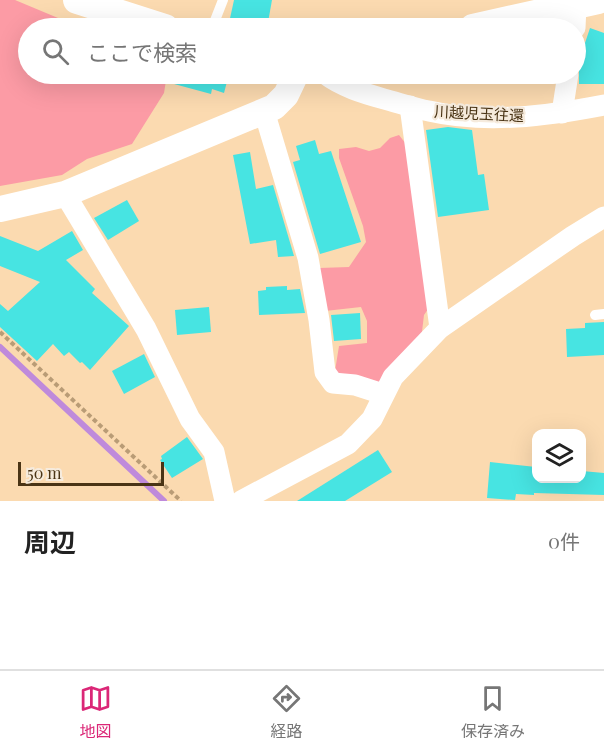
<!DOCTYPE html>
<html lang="ja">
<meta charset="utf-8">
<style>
:root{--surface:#fff;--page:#f2f2f2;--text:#222;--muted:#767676;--line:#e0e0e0;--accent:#db2777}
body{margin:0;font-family:"Playfair Display","Noto Sans JP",serif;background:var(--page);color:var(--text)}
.controls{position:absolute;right:18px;bottom:18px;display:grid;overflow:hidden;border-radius:12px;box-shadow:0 6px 24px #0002}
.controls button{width:54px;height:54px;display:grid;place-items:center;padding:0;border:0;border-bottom:2px solid var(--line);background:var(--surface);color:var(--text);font:30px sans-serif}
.scale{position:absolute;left:18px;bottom:15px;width:146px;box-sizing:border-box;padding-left:6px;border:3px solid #4a3415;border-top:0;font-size:16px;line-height:21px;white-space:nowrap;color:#4a3415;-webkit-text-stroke:4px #f6ebdd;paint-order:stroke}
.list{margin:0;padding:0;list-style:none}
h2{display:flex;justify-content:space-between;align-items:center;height:78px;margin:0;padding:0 24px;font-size:26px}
h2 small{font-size:20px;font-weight:400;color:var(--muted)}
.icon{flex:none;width:33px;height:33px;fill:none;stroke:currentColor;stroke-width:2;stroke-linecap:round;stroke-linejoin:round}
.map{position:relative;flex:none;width:604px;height:501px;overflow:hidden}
.search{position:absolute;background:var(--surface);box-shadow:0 6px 24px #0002;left:18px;right:18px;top:18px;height:66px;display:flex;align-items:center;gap:15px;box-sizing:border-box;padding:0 21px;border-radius:33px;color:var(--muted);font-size:22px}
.sheet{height:168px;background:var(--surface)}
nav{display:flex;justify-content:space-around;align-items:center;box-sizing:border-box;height:84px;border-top:2px solid var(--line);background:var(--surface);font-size:16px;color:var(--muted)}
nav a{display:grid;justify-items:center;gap:3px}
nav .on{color:var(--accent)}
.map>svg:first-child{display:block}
.green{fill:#fc9ba5}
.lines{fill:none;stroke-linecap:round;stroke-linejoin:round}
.stream{stroke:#bf8adb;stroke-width:6}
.building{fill:#47e4e2}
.path{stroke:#b99c76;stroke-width:4;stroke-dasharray:4.5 3;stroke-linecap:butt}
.service{stroke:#fff;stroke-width:10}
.minor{stroke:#fff;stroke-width:21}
.tertiary{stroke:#fff;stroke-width:26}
.secondary{stroke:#fff;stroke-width:28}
.labels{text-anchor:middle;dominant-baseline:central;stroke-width:4.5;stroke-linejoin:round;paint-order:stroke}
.street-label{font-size:15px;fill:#4a3415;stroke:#f6ebdd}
</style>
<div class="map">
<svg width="604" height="501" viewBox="0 0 604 501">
<rect width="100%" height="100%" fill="#fbdab0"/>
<g class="green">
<path d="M 0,0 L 15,0 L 70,23 L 104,28 L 28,28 L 28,74 L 167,74 L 164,93 L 132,144 L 87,159 L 62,175 L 0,186 Z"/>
<path d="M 399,135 L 406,144 L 430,306 L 424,315 L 421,340 L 377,385 L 344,378 L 335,371 L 339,346 L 367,343 L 367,321 L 361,307 L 325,311 L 319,268 L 349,267 L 366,242 L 363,226 L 339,158 L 339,149 L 356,147 L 369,151 L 380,148 L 390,138 Z"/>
</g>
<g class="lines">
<path class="stream" d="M 0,347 L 164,501"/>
</g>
<g class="building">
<path d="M 234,0 L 272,0 L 267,28 L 229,23 Z"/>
<path d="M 590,28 L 604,33 L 604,84 L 579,84 L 579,61 L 582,61 L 582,52 Z"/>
<path d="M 153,74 L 229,74 L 224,93 L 212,89 L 211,94 L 152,78 Z"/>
<path d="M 448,127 L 472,130 L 478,175 L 484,174 L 489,210 L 438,217 L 426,130 Z"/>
<path d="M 315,140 L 319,154 L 331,151 L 361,242 L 320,254 L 293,162 L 300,160 L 296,146 Z"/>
<path d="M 250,152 L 256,189 L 273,185 L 294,256 L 278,257 L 276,240 L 250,244 L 233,155 Z"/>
<path d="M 127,200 L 139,221 L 108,240 L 94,218 Z"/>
<path d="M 72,231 L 83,250 L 66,260 L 95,289 L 92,293 L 129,326 L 90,370 L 82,362 L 80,363 L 69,352 L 64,356 L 53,344 L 37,361 L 0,327 L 0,304 L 8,311 L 40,282 L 0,266 L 0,236 L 38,251 Z"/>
<path d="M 287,286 L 287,290 L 300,289 L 305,313 L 259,315 L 258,291 L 266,290 L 266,287 Z"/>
<path d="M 209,307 L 211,332 L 177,335 L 175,310 Z"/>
<path d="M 360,313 L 361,339 L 334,341 L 331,315 Z"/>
<path d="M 604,322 L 604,355 L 567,357 L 566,329 L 585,328 L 585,323 Z"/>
<path d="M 144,354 L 155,377 L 124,394 L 112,371 Z"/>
<path d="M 187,437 L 203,459 L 172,478 L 160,460 L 162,459 L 161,456 Z"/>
<path d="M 378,450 L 392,472 L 345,501 L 297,501 Z"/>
<path d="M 490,462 L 536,467 L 535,478 L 582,478 L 582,471 L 604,473 L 604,495 L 534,493 L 534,495 L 516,494 L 515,500 L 487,498 Z"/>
</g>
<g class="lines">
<path class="path" d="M 0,332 L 181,501"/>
<g class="service">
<path d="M 212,28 L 223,0"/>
<path d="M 595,315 L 604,314"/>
</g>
<g class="minor">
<path d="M 575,28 L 576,5"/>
<path d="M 325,74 C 342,87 363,93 384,99 C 399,103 414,108 429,111 C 486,124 547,116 604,105"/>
<path d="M 410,106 L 440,328"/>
<path d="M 264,111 L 308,258 L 319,320 L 325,372 L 333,383 L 355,385 L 383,394"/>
<path d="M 562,113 L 568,74"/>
<path d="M 65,194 L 146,329 L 190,419 L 214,452 L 225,501"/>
<path d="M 241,501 L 348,444 L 372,419 L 393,377 L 440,328 L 573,236 L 604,217"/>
</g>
<path class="tertiary" d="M 0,209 L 65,194 L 274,107 L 286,95 L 296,74"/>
<g class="secondary">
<path d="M 77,0 L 165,28"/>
<path d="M 473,28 L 598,0"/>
</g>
</g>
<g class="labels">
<g class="street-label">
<text transform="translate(479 113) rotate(3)">川越児玉往還</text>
</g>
</g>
</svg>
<div class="controls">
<button><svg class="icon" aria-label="layers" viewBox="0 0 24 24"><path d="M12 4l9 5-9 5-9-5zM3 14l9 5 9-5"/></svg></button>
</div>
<div class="scale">50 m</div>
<div class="search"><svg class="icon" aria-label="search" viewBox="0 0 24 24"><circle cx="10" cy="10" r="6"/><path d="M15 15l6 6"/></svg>ここで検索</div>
</div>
<section class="sheet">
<h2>周辺<small>0件</small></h2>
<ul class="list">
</ul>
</section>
<nav>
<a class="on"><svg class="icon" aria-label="map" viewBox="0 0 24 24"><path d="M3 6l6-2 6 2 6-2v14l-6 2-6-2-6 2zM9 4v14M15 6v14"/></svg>地図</a>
<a><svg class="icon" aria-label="directions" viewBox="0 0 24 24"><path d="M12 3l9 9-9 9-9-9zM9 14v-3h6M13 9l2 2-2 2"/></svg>経路</a>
<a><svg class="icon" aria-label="saved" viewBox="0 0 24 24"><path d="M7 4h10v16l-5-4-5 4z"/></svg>保存済み</a>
</nav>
